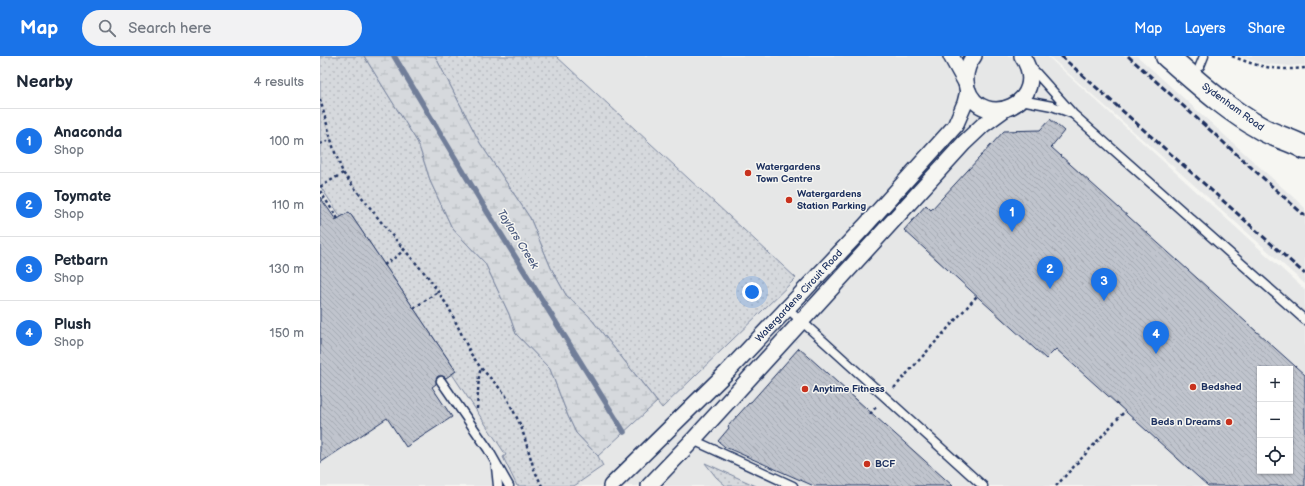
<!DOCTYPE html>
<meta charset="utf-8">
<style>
:root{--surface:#fff;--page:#f2f2f3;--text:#1f2937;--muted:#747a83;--line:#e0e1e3;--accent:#1a73e8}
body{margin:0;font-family:"Balsamiq Sans",sans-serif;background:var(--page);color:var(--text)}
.controls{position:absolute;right:12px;bottom:12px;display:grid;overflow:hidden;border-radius:0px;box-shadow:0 1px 3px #0004}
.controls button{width:36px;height:36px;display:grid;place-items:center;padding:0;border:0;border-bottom:1px solid var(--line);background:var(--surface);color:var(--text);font:20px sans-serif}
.you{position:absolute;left:432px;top:236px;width:14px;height:14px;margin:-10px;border:3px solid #fff;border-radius:50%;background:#1a73e8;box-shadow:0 0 0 6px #1a73e833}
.badge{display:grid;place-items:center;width:26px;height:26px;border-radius:50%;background:var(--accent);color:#fff;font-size:13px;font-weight:700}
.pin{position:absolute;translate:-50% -33px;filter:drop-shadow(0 1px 2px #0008)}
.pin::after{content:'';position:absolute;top:21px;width:14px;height:12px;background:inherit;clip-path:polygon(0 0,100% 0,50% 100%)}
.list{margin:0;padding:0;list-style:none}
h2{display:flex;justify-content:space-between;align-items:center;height:52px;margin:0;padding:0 16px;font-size:17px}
h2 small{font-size:13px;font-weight:400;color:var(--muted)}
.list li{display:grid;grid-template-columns:26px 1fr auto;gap:12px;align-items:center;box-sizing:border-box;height:64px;padding:0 16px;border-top:1px solid var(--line)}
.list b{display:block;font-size:15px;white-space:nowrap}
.list p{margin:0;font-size:13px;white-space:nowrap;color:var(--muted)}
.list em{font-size:13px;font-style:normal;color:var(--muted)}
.icon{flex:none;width:22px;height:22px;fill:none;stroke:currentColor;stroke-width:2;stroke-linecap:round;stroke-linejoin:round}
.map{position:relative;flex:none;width:985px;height:430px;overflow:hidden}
header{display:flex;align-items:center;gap:24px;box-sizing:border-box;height:56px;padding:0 20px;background:var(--accent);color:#fff}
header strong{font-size:19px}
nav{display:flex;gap:22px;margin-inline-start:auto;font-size:14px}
.search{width:280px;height:36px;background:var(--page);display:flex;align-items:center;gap:10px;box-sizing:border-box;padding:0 14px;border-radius:22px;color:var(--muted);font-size:15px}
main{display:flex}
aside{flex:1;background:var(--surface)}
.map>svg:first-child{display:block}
.built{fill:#e6e7e7;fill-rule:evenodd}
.grass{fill:url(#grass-dots);stroke:#78849e}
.wetland{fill:url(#wetland-marsh);stroke:#78849e}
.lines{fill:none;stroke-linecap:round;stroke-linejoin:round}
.stream{stroke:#717e99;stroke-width:5.5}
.building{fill:url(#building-back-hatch);stroke:#1b2f5e;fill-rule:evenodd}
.lane-casing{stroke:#1b2f5e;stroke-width:11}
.street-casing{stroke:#1b2f5e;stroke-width:18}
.secondary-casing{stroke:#1b2f5e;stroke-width:25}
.path{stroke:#1b2f5e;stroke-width:2.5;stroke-dasharray:3 3;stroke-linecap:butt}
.lane{stroke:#f6f6f2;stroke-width:8}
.street{stroke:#f6f6f2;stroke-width:15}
.secondary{stroke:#f6f6f2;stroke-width:22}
.rail{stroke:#1b2f5e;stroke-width:3;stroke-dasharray:6 3;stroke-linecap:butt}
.poi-dot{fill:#c8321e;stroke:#f6f6f2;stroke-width:1.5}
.labels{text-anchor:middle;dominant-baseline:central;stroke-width:3;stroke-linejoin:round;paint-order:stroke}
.street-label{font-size:10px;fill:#1b2f5e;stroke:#f6f6f2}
.poi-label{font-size:10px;font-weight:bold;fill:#1b2f5e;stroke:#f6f6f2;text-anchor:start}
.water-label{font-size:11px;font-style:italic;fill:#46567b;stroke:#f6f6f2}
</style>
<header>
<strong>Map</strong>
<div class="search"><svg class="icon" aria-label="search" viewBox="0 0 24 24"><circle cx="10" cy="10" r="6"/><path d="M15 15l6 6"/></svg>Search here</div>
<nav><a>Map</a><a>Layers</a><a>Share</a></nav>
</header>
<main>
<aside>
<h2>Nearby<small>4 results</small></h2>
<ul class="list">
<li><span class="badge">1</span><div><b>Anaconda</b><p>Shop</p></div><em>100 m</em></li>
<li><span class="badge">2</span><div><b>Toymate</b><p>Shop</p></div><em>110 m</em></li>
<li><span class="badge">3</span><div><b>Petbarn</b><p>Shop</p></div><em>130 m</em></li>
<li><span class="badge">4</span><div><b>Plush</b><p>Shop</p></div><em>150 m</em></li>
</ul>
</aside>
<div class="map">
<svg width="985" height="430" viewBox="0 0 985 430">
<defs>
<pattern id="grass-dots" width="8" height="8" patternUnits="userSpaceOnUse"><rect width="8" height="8" fill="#d6d9dd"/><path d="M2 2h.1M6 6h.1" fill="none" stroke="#b7bbc0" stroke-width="1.8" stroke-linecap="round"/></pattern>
<pattern id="wetland-marsh" width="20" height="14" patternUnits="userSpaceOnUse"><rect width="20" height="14" fill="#d6d9dd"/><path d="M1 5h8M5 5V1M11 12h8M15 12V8" fill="none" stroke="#b7bbc0"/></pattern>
<pattern id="building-back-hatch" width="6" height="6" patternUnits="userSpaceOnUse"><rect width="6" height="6" fill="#c0c4cd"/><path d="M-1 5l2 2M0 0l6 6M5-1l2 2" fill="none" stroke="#a4a9b2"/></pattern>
</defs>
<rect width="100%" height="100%" fill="#f6f6f2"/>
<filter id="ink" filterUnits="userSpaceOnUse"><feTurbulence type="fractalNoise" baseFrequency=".025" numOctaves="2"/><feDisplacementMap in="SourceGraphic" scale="8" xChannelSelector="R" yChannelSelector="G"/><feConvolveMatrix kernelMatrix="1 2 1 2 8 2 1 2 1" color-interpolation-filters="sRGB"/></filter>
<g filter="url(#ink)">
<g class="built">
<path d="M 0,0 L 727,0 L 985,234 L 985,430 L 0,430 ZM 940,313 L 970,313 L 970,415 L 940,415 Z"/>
<path d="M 729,0 L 817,0 L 985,152 L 985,228 Z"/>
<path d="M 917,0 L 985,0 L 985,9 L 969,10 L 945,8 Z"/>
</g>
<g class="grass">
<path d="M 0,0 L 44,0 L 98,87 L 111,127 L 132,172 L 165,207 L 189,258 L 196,278 L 230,313 L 248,360 L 256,377 L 278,400 L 283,410 L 254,430 L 197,430 L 183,401 L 186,399 L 132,318 L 136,315 L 29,156 L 21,161 L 0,130 Z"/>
<path d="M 115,0 L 236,0 L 476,222 L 342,352 L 268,259 L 246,239 L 231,212 L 210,162 L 160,87 Z"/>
<path d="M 385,407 L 436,430 L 406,430 L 396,421 Z"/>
</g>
<path class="wetland" d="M 44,0 L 115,0 L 160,87 L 210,162 L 231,212 L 246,239 L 268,259 L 337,346 L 278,400 L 256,377 L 248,360 L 230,313 L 196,278 L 189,258 L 165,207 L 132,172 L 111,127 L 98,87 Z"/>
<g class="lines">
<path class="stream" d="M 74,0 L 165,152 L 304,376"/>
</g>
<g class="building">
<path d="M 730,63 L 744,75 L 731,91 L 985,319 L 985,430 L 888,430 L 736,293 L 726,303 L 584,174 L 606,149 L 611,154 L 684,75 L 720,74 ZM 940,313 L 970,313 L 970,415 L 940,415 Z"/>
<path d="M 0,141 L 16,164 L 29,156 L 136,315 L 126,322 L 123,320 L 118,320 L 116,323 L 116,328 L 112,331 L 132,361 L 86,391 L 67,362 L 0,407 Z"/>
<path d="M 479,292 L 633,430 L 494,430 L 405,391 L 398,385 L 409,372 L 408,370 L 430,346 L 431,346 Z"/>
</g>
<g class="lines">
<defs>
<g id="lane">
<path d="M 710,10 L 753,58 L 985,264"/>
<path d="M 880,10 L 884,0"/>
<path d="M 701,44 L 732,50 L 751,57"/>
<path d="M 467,252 L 663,430"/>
<path d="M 121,325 L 168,393 L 189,430"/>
<path d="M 373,384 L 473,430"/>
<path d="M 176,411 L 178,430"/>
</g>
<g id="street">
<path d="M 631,0 L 646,27"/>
<path d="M 654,0 C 647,9 644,20 647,32 C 662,77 733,46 702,0"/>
<path d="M 291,430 L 407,316 L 544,171 L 635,70 L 645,47 L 648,35"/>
<path d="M 329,430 L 373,384 L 644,87 L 663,69 L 685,53"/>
</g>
<path id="secondary" d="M 847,0 C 877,26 907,54 942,73 C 956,81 972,84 985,92"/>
</defs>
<use href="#lane" class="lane-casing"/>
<use href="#street" class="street-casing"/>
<use href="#secondary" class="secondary-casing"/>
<g class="path">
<path d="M 912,0 C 938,11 957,15 985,12"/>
<path d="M 0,43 L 14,94 L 23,117 L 69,176 L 108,221 L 129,252 L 151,298 L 161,312 L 185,338 L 201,370 L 214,413 L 222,430"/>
<path d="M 0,88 L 11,83"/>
<path d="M 0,131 L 23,117"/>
<path d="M 0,135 L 18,163"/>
<path d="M 64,209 L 77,200 L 84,194"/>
<path d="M 94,252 L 119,235"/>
<path d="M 574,332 L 657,240"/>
<path d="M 157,353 L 159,319 L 161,312"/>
<path d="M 550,358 L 557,350"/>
<path d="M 736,430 L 805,355"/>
</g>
<use href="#lane" class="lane"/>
<use href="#street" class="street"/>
<use href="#secondary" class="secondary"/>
<g class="rail">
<path d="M 741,0 L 985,218"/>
<path d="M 808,0 L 985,160"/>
</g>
</g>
</g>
<g class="poi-dot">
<circle cx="428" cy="117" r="4"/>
<circle cx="469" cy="144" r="4"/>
<circle cx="873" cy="331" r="4"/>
<circle cx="485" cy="333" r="4"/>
<circle cx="909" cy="366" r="4"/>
<circle cx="547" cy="408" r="4"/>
</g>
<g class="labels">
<g class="street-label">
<text transform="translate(913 51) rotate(36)">Sydenham Road</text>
<text transform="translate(479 240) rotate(-47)">Watergardens Circuit Road</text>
</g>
<g class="poi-label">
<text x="436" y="111">Watergardens<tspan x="436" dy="12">Town Centre</tspan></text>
<text x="477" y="138">Watergardens<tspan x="477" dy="12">Station Parking</tspan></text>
<text x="881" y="331">Bedshed</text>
<text x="493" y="333">Anytime Fitness</text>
<text x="901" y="366" text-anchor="end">Beds n Dreams</text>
<text x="555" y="408">BCF</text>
</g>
<g class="water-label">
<text transform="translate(198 183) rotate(58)">Taylors Creek</text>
</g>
</g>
</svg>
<div class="controls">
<button>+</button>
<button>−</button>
<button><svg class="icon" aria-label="locate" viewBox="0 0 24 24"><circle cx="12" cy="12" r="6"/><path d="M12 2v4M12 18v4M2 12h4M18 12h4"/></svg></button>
</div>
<div class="you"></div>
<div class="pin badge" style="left:692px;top:176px">1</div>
<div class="pin badge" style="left:730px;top:233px">2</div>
<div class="pin badge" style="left:784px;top:245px">3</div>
<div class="pin badge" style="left:836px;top:298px">4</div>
</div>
</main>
